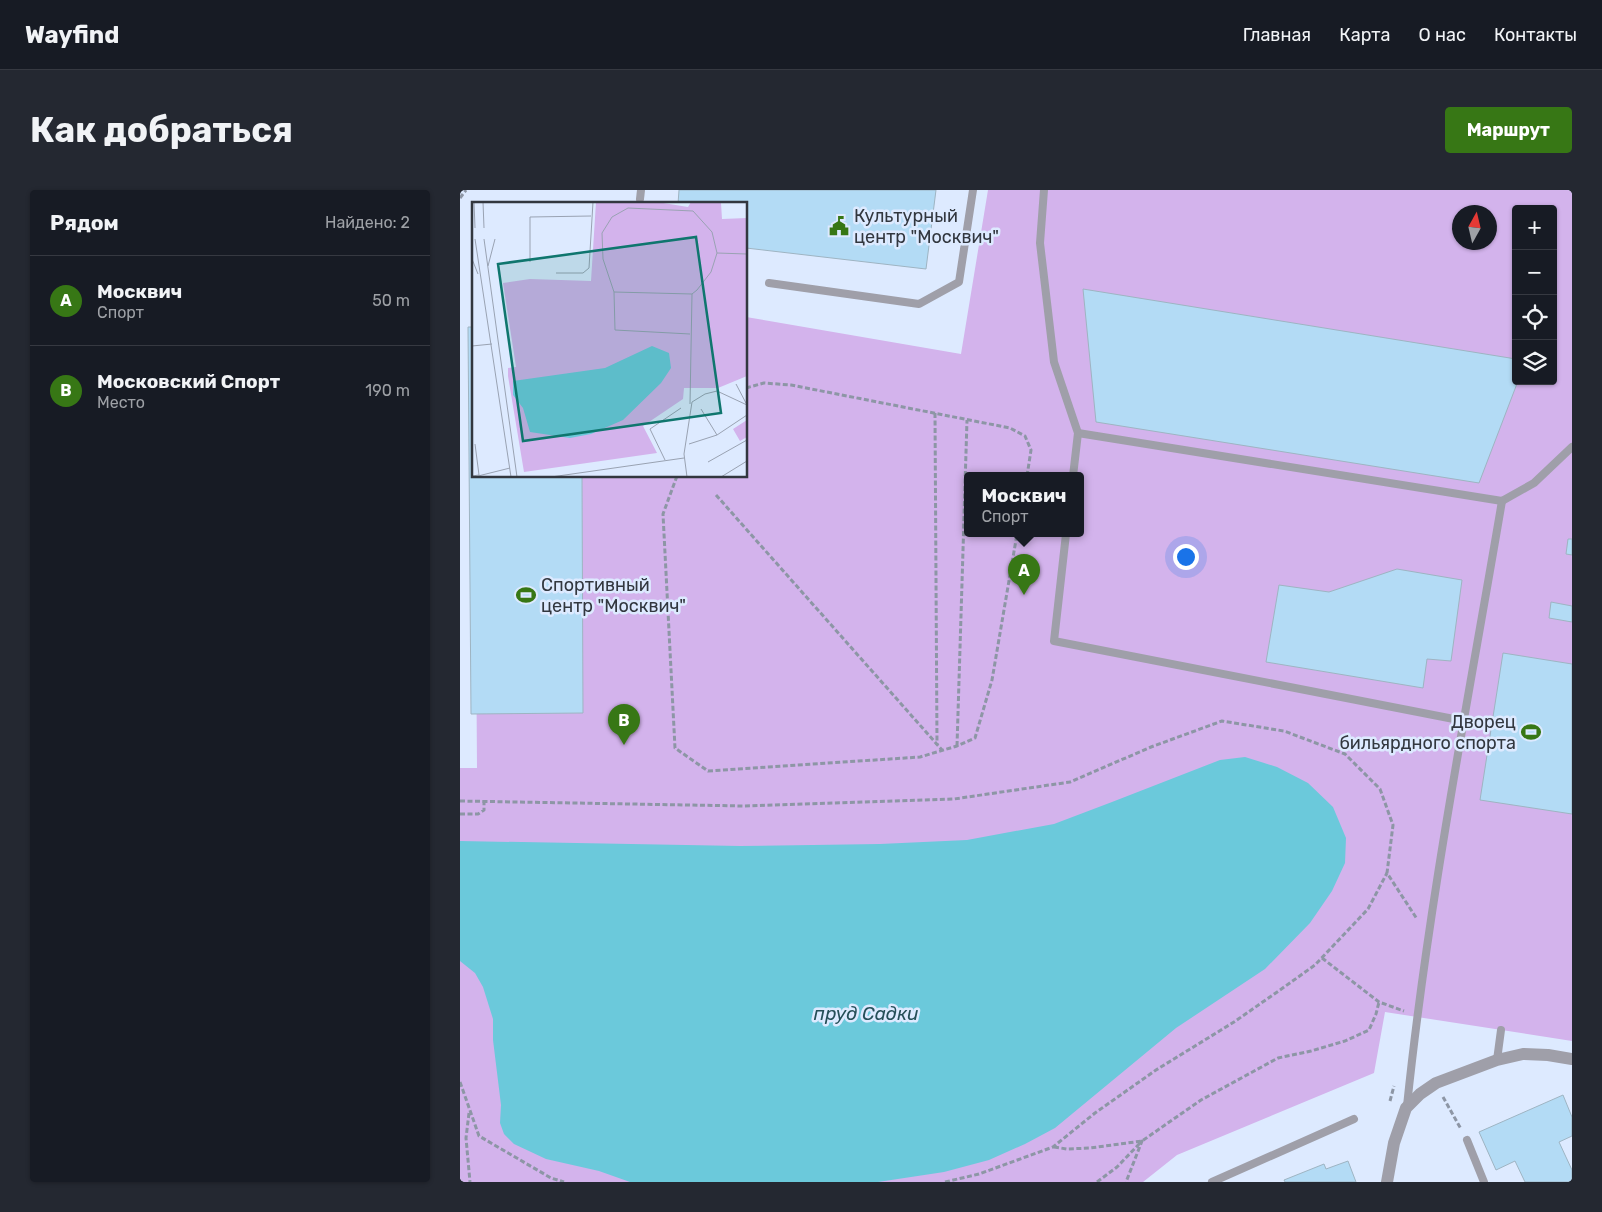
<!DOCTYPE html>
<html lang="ru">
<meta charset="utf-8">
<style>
:root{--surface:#171b24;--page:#242831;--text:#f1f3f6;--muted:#9ea1a6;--line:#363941;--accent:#377715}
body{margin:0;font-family:Rubik,sans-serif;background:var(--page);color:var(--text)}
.controls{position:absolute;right:15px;top:15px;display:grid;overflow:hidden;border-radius:5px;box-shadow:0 1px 4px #0004}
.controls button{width:45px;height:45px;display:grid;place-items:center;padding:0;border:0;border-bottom:1px solid var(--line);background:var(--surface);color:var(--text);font:25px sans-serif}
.compass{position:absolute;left:992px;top:15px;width:45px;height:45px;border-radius:50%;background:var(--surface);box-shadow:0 1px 4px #0004;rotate:8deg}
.you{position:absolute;left:725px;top:366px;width:18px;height:18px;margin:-12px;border:4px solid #fff;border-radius:50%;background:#1a73e8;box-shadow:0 0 0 8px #1a73e833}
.badge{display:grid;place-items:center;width:32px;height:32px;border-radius:50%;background:var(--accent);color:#fff;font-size:16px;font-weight:700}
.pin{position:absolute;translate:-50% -41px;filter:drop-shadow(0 1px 2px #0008)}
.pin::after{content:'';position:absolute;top:26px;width:18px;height:15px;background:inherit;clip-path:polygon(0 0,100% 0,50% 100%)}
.popup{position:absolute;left:504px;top:282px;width:120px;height:65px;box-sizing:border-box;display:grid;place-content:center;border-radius:5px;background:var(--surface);filter:drop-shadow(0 1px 4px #0005);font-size:16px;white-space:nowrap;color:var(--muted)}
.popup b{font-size:19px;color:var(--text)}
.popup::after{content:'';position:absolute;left:50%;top:100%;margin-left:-10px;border:10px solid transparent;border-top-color:var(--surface)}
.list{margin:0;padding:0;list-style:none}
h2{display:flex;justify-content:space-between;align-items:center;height:65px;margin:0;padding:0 20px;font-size:21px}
h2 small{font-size:16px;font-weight:400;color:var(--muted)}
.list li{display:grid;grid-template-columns:32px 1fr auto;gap:15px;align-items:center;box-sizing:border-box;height:90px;padding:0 20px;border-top:1px solid var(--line)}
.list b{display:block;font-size:19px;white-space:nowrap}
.list p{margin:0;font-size:16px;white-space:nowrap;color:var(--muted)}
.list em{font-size:16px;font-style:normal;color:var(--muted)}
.icon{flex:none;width:28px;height:28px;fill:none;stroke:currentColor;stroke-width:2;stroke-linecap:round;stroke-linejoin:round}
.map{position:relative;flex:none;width:1112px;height:992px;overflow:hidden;border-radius:5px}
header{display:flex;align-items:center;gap:30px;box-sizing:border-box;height:70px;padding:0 25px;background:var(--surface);border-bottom:1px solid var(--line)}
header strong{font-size:24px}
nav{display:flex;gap:28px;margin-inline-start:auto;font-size:18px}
.intro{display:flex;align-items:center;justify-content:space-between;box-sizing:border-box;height:120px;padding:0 30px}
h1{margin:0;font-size:35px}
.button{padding:12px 22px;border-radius:5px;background:var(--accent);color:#fff;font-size:18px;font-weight:700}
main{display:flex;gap:30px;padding:0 30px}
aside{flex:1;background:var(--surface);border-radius:5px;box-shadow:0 1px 4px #0004}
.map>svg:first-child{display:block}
.green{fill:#d3b3ec;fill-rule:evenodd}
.water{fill:#6bc9db}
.building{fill:#b3dbf5;stroke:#9eb4c2}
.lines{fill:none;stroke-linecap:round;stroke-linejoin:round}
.path{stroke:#8d96a5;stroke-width:3;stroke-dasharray:5 2.5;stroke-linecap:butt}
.service{stroke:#9f9fa9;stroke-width:8}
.tertiary{stroke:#9f9fa9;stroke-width:12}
.labels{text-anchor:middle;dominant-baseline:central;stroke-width:5;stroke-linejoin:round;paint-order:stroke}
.poi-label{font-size:18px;fill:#32373f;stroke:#ddeaff;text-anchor:start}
.water-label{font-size:19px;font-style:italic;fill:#254f58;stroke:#ddeaff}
.inset-road{fill:none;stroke:#99a2b2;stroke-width:1}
.view{fill:#0f766e;fill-opacity:0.15;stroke:#0f766e;stroke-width:2.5}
.inset-edge{fill:none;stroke:#32373f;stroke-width:2.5}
</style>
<header>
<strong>Wayfind</strong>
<nav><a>Главная</a><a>Карта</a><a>О нас</a><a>Контакты</a></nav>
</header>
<div class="intro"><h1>Как добраться</h1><a class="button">Маршрут</a></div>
<main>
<aside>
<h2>Рядом<small>Найдено: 2</small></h2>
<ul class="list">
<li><span class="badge">A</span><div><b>Москвич</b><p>Спорт</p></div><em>50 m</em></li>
<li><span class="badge">B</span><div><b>Московский Спорт</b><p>Место</p></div><em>190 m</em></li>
</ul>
</aside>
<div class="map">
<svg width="1112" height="992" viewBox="0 0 1112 992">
<rect width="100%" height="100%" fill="#ddeaff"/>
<path class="green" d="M 528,0 L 1112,0 L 1112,851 L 925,822 L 914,883 L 717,965 L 683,992 L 0,992 L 0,578 L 17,578 L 15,286 L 286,286 L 286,127 L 501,164 ZM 1056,19 L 1093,19 L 1093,191 L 1056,191 ZM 999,22 L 1030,22 L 1030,52 L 999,52 ZM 508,286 L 620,286 L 620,344 L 508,344 Z"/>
<path class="water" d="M 785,567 L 817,577 L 848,593 L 873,617 L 886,648 L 885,673 L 872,701 L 850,733 L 805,779 L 716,838 L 595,938 L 565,954 L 529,970 L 484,982 L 418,992 L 170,992 L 139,981 L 86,969 L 54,954 L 44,944 L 40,933 L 41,915 L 33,850 L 33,829 L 23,797 L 15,783 L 0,771 L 0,651 L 280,656 L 420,654 L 507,650 L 594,634 L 652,612 L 760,570 Z"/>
<g class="building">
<path d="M 219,0 L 476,0 L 466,79 L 286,58 L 286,14 L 218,14 Z"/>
<path d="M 623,99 L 1056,169 L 1056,191 L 1058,191 L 1019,293 L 636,232 Z"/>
<path d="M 8,137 L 14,137 L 14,286 L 122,286 L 123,523 L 11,524 Z"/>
<path d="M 1108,349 L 1112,349 L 1112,365 L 1106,364 Z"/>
<path d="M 937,379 L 1002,390 L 991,471 L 967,469 L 963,498 L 806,472 L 819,395 L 869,402 Z"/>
<path d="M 1091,412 L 1112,416 L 1112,432 L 1089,428 Z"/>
<path d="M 1043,463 L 1112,474 L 1112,624 L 1020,610 Z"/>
<path d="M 1103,905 L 1112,927 L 1112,946 L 1099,952 L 1112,980 L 1112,992 L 1065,992 L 1055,971 L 1036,980 L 1019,942 Z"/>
<path d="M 888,971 L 896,992 L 825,992 L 824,990 L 864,974 L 866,979 Z"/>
</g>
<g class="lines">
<g class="path">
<path d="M 0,8 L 6,0"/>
<path d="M 286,198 L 304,193 L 331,195 L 550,238 L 565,246 L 571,260 L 567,286"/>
<path d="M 475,223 L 477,555"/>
<path d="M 217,286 L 203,324 L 215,558 L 248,581 L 460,567 L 497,556 L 515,548 L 532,490 L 557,344"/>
<path d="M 256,305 L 482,560"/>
<path d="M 497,556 L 507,230"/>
<path d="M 0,611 L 284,616 L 494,609 L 610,592 L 691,557 L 762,531 L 824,541 L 885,564 L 920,599 L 933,635 L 927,683 L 957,729"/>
<path d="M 0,624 L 18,624 L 24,620 L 24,610"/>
<path d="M 862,768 L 919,812 L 944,821"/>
<path d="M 0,892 L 19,946 L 91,988 L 104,992"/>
<path d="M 983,907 L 1001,939"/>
<path d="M 930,911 L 934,896"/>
<path d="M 9,923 L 6,948 L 10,992"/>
<path d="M 594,957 L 607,959 L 630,958 L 682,951 L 741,910 L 818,868 L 851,861 L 885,851 L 909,840 L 916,824 L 919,812"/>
<path d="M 485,992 L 519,984 L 593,957 L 635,923 L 696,880 L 774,832 L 820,800 L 855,775 L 908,719 L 927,683"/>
<path d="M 637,992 L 657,977 L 682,951 L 666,992"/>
</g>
<g class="service">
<path d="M 584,0 L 580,53 L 594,172 L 618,243 L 613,286"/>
<path d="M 180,9 L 181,0"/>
<path d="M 309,93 L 459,114 L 499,92 L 513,0"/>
<path d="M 618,243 L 1042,311 L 1074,293 L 1112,257"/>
<path d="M 606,344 L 594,451 L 1004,531"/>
<path d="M 1037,870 L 1041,840"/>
<path d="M 947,916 C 968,713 1008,512 1042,311"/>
<path d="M 1007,950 L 1024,992"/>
<path d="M 752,992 L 894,929"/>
</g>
<path class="tertiary" d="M 927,992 L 934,953 L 946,918 L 960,904 L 976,893 L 1037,870 L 1063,864 L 1088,865 L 1112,869"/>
</g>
<defs>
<symbol id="civic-bare" viewBox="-9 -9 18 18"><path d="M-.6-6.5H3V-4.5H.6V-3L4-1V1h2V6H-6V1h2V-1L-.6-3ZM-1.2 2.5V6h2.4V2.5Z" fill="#377715" stroke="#ddeaff" stroke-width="2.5" paint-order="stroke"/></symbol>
<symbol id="stadium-bare" viewBox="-9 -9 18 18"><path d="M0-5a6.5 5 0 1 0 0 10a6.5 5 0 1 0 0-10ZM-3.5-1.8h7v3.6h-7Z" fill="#377715" stroke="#ddeaff" stroke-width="2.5" paint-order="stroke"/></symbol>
</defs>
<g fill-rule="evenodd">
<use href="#civic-bare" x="365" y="22" width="28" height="28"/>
<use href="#stadium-bare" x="52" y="391" width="28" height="28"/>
<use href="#stadium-bare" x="1057" y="528" width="28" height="28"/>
</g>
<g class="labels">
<g class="poi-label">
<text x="394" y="26">Культурный<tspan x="394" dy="21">центр "Москвич"</tspan></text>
<text x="81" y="395">Спортивный<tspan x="81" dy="21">центр "Москвич"</tspan></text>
<text x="1056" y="532" text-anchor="end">Дворец<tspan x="1056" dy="21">бильярдного спорта</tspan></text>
</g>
<g class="water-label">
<text x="406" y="823">пруд Садки</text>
</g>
</g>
<g transform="translate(12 12)">
<rect width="275" height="275" fill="#ddeaff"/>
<path d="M 124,0 L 185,0 L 216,5 L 219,0 L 242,0 L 249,1 L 250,17 L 275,16 L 275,174 L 246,186 L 212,186 L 211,197 L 171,224 L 185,251 L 52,270 L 36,174 L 36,166 L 44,165 L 31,81 L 58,77 L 119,79 ZM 275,218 L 275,235 L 268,239 L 261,227 Z" fill="#d3b3ec"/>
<path d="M 180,144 L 197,151 L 199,166 L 189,181 L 151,218 L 119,232 L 98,236 L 58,230 L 51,206 L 41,193 L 41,179 L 133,166 Z" fill="#6bc9db"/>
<path class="inset-road" d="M 2,0 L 3,26M 11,0 L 12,26M 3,37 L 39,275M 12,37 L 45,275M 245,51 L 275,52M 0,57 L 6,72M 58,60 L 58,15 L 119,14M 16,64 L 23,37M 84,71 L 111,71 L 117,66 L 121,0M 142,90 L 220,92 L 225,88 L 239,70 L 245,51 L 240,30 L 221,9 L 156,6 L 140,15 L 130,31 L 131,57 L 142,90 L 143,128 L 218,132M 0,144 L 20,142M 264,182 L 275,203M 218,202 L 220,92M 229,207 L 245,233M 217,242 L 245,233 L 275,213M 193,258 L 178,227 L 209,206M 236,260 L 275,238M 0,274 L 7,273 L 3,242M 6,274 L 38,266M 79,275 L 212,256M 215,275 L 212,252 L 220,200 L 233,192 L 245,189 L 275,203M 249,275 L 275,259"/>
<path class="view" d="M 224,35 L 249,211 L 51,239 L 26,62 Z"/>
<rect width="275" height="275" class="inset-edge"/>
</g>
</svg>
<div class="controls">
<button>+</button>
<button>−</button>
<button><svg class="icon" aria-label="locate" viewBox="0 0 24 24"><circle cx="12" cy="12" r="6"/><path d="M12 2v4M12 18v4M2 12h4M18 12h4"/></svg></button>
<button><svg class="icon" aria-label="layers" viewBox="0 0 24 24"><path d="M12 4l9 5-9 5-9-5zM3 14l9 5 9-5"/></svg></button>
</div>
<svg class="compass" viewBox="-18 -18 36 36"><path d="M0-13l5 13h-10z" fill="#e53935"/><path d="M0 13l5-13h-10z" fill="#9ea1a6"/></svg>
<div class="you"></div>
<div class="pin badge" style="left:564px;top:405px">A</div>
<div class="popup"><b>Москвич</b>Спорт</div>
<div class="pin badge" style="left:164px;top:555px">B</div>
</div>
</main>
